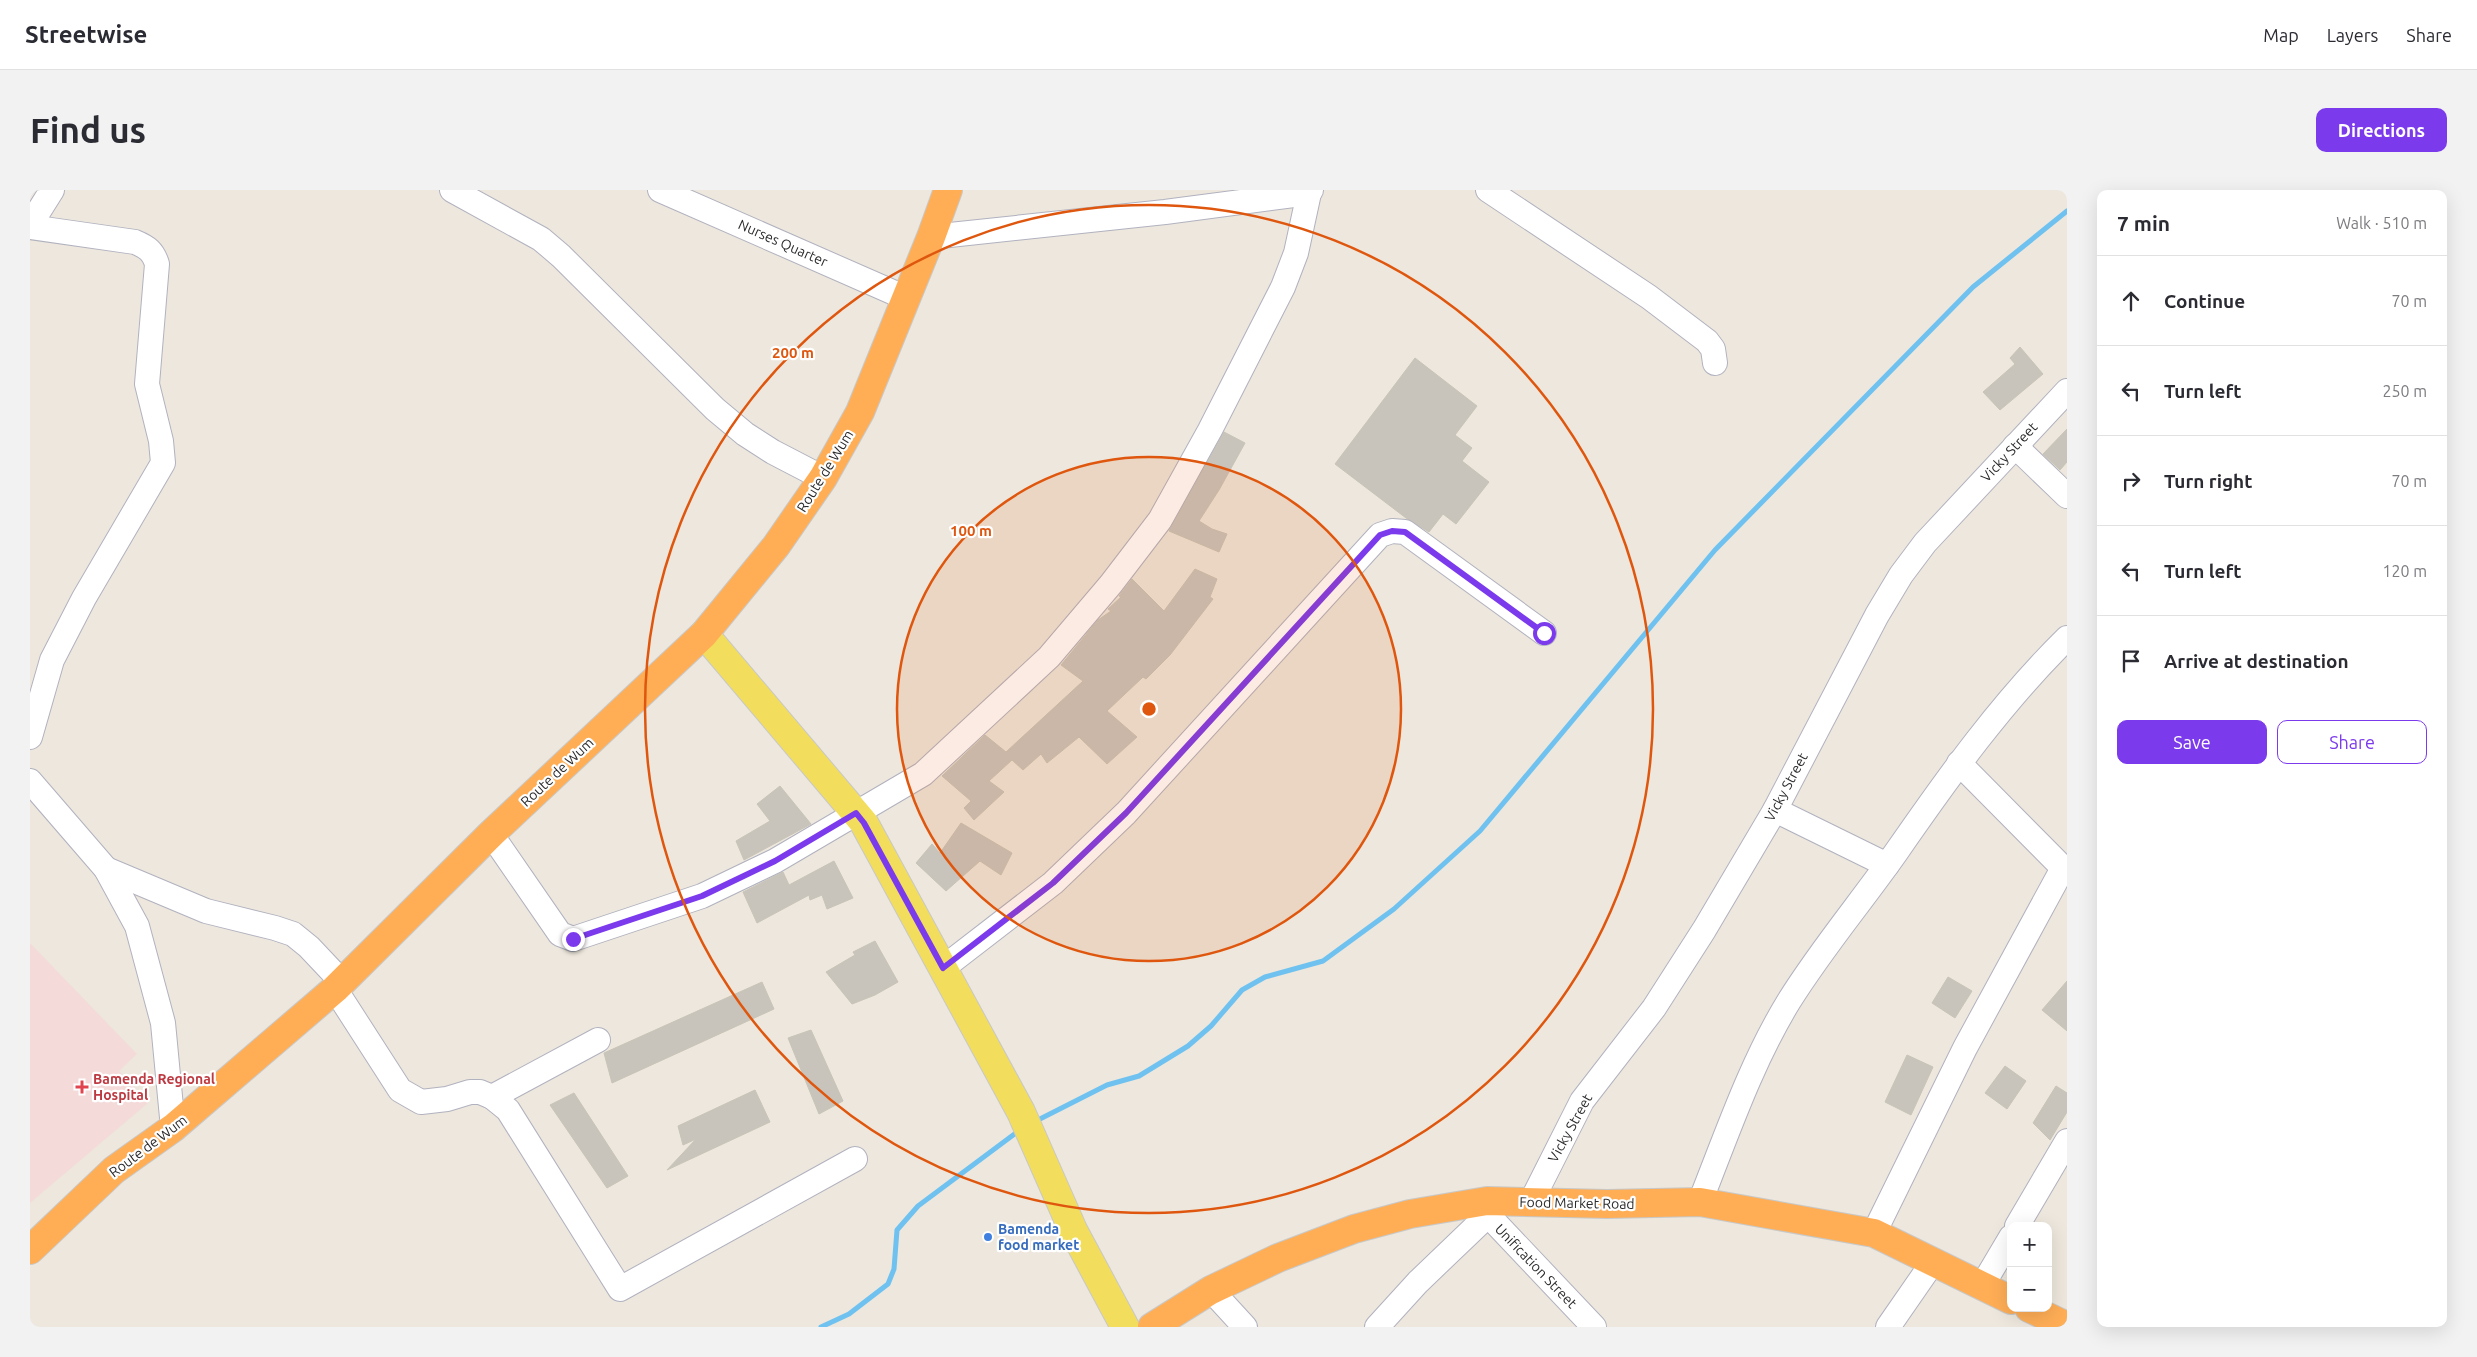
<!DOCTYPE html>
<meta charset="utf-8">
<style>
:root{--surface:#fff;--page:#f2f2f3;--text:#2b2b33;--muted:#7c7c81;--line:#e1e1e2;--accent:#7c3aed}
body{margin:0;font-family:Ubuntu,sans-serif;background:var(--page);color:var(--text)}
.controls{position:absolute;right:15px;bottom:15px;display:grid;overflow:hidden;border-radius:10px;box-shadow:0 5px 20px #0002}
.controls button{width:45px;height:45px;display:grid;place-items:center;padding:0;border:0;border-bottom:1px solid var(--line);background:var(--surface);color:var(--text);font:25px sans-serif}
.stop{position:absolute;width:15px;height:15px;margin:-11px;border:4px solid #7c3aed;border-radius:50%;background:#fff}
.stop.end{background:#7c3aed;border-color:#fff;box-shadow:0 1px 5px #0008}
.list{margin:0;padding:0;list-style:none}
h2{display:flex;justify-content:space-between;align-items:center;height:65px;margin:0;padding:0 20px;font-size:21px}
h2 small{font-size:16px;font-weight:400;color:var(--muted)}
.list li{display:grid;grid-template-columns:32px 1fr auto;gap:15px;align-items:center;box-sizing:border-box;height:90px;padding:0 20px;border-top:1px solid var(--line)}
.list b{display:block;font-size:19px;white-space:nowrap}
.list em{font-size:16px;font-style:normal;color:var(--muted)}
.actions{display:flex;gap:10px;padding:15px 20px}
.actions a{flex:1;padding:11px 0;border:1px solid var(--accent);border-radius:10px;text-align:center;font-size:18px;color:var(--accent)}
.actions .main{background:var(--accent);color:#fff}
.icon{flex:none;width:28px;height:28px;fill:none;stroke:currentColor;stroke-width:2;stroke-linecap:round;stroke-linejoin:round}
.map{position:relative;flex:none;width:2037px;height:1137px;overflow:hidden;border-radius:10px}
header{display:flex;align-items:center;gap:30px;box-sizing:border-box;height:70px;padding:0 25px;background:var(--surface);border-bottom:1px solid var(--line)}
header strong{font-size:24px}
nav{display:flex;gap:28px;margin-inline-start:auto;font-size:18px}
.intro{display:flex;align-items:center;justify-content:space-between;box-sizing:border-box;height:120px;padding:0 30px}
h1{margin:0;font-size:35px}
.button{padding:12px 22px;border-radius:10px;background:var(--accent);color:#fff;font-size:18px;font-weight:700}
main{display:flex;gap:30px;padding:0 30px}
aside{flex:1;background:var(--surface);border-radius:10px;box-shadow:0 5px 20px #0002}
.map>svg:first-child{display:block}
.medical{fill:#f4dbda}
.lines{fill:none;stroke-linecap:round;stroke-linejoin:round}
.stream{stroke:#6fc2f0;stroke-width:5}
.building{fill:#c8c4bc;stroke:#c8c4b6}
.minor-casing{stroke:#b1b2bf;stroke-width:26}
.major-casing{stroke:#c8c8c8;stroke-width:30}
.highway-casing{stroke:#c8c8c8;stroke-width:30}
.minor{stroke:#fff;stroke-width:24}
.major{stroke:#f2dd5d;stroke-width:28}
.highway{stroke:#ffae56;stroke-width:28}
.route{stroke:#7c3aed;stroke-width:6}
.ring{fill:none;stroke:#df570e;stroke-width:2.5}
.health-dot{fill:#e0444e;stroke:#fff;stroke-width:2}
.shop-dot{fill:#3f7fe0;stroke:#fff;stroke-width:2}
.labels{text-anchor:middle;dominant-baseline:central;stroke-width:4.5;stroke-linejoin:round;paint-order:stroke}
.street-label{font-size:14px;fill:#2b2b2b;stroke:#fff}
.health-label{font-size:14px;font-weight:bold;fill:#be3a42;stroke:#fff;text-anchor:start}
.shop-label{font-size:14px;font-weight:bold;fill:#366cbe;stroke:#fff;text-anchor:start}
.centre{fill:#df570e;stroke:#fff;stroke-width:2.5}
.ring-label{font-size:15px;text-anchor:middle;font-weight:bold;fill:#df570e;stroke:#fff;stroke-width:4.5;stroke-linejoin:round;paint-order:stroke}
</style>
<header>
<strong>Streetwise</strong>
<nav><a>Map</a><a>Layers</a><a>Share</a></nav>
</header>
<div class="intro"><h1>Find us</h1><a class="button">Directions</a></div>
<main>
<div class="map">
<svg width="2037" height="1137" viewBox="0 0 2037 1137">
<rect width="100%" height="100%" fill="#ede7dd"/>
<path class="medical" d="M 0,753 L 107,864 L 89,881 L 118,913 L 0,1013 Z"/>
<g class="lines">
<g class="stream">
<path d="M 1004,932 L 1077,895 L 1109,886 L 1158,856 L 1181,836 L 1212,800 L 1235,787 L 1293,771 L 1364,719 L 1450,641 L 1685,360 L 1943,97 L 2037,21"/>
<path d="M 791,1137 L 819,1124 L 858,1094 L 864,1079 L 867,1040 L 888,1016 L 990,940"/>
</g>
</g>
<g class="building">
<path d="M 1990,157 L 2013,184 L 1970,220 L 1953,202 L 1985,174 L 1980,168 Z"/>
<path d="M 1385,168 L 1447,216 L 1425,245 L 1442,258 L 1432,271 L 1459,292 L 1426,334 L 1413,324 L 1399,342 L 1376,328 L 1305,274 Z"/>
<path d="M 2037,239 L 2037,272 L 2030,280 L 2013,264 Z"/>
<path d="M 1194,242 L 1215,253 L 1189,300 L 1169,331 L 1182,339 L 1197,344 L 1189,362 L 1139,341 Z"/>
<path d="M 1165,379 L 1187,389 L 1180,407 L 1183,409 L 1140,465 L 1116,489 L 1113,487 L 1077,521 L 1107,547 L 1077,574 L 1049,547 L 1017,573 L 1011,564 L 993,580 L 982,570 L 959,591 L 974,602 L 944,630 L 934,618 L 941,611 L 912,586 L 955,545 L 976,562 L 1053,491 L 1031,475 L 1068,430 L 1081,421 L 1078,419 L 1091,407 L 1089,406 L 1102,389 L 1134,421 Z"/>
<path d="M 750,596 L 781,634 L 714,670 L 706,651 L 740,631 L 727,614 Z"/>
<path d="M 931,633 L 982,663 L 971,685 L 950,671 L 916,701 L 886,673 L 902,654 L 910,663 Z"/>
<path d="M 804,671 L 823,708 L 797,719 L 792,705 L 780,710 L 779,705 L 727,733 L 713,702 L 753,682 L 759,695 Z"/>
<path d="M 845,751 L 868,792 L 845,805 L 822,814 L 796,782 L 825,765 L 823,762 Z"/>
<path d="M 1918,787 L 1942,801 L 1925,828 L 1902,813 Z"/>
<path d="M 2037,791 L 2037,841 L 2012,820 Z"/>
<path d="M 732,792 L 744,819 L 582,893 L 574,863 Z"/>
<path d="M 781,840 L 813,911 L 789,924 L 758,848 Z"/>
<path d="M 1877,865 L 1903,877 L 1881,925 L 1855,912 Z"/>
<path d="M 1975,876 L 1996,891 L 1977,919 L 1955,903 Z"/>
<path d="M 2026,896 L 2037,903 L 2037,922 L 2020,950 L 2003,933 Z"/>
<path d="M 725,900 L 740,932 L 637,980 L 666,949 L 653,955 L 648,936 Z"/>
<path d="M 544,903 L 598,986 L 577,998 L 520,915 Z"/>
</g>
<g class="lines">
<defs>
<g id="minor">
<path d="M 422,0 L 511,49 L 531,66 L 685,219 L 715,244 L 743,262 L 793,288"/>
<path d="M 630,0 L 876,108"/>
<path d="M 1458,0 L 1619,107 L 1677,151 L 1683,159 L 1685,173"/>
<path d="M 0,35 L 22,0"/>
<path d="M 0,37 L 105,52 C 117,57 123,61 127,74 L 117,194 L 131,251 L 133,273 L 54,408 L 22,470 L 0,547"/>
<path d="M 901,47 L 1135,22 L 1279,3 L 1281,0"/>
<path d="M 1985,256 L 2037,306"/>
<path d="M 1929,573 L 2037,682"/>
<path d="M 0,591 L 76,679 L 107,736 L 133,833 L 143,938"/>
<path d="M 1745,620 L 1857,675"/>
<path d="M 461,644 L 530,744 L 543,749 L 672,706 L 745,671 L 893,584 L 1019,467 L 1081,394 L 1130,330 L 1180,240 L 1253,97 L 1266,63 L 1279,3"/>
<path d="M 76,679 L 176,721 L 245,738 L 263,744 L 279,757 L 312,792"/>
<path d="M 913,778 L 1023,693 L 1096,623 L 1350,345 L 1362,341 L 1375,342 L 1514,443"/>
<path d="M 305,799 L 370,900 L 391,912 L 417,909 L 440,902 L 450,902 L 462,907 L 478,920 L 590,1099 L 825,969"/>
<path d="M 462,907 L 568,850"/>
<path d="M 1457,1011 L 1458,1025 L 1564,1137"/>
<path d="M 1501,1012 L 1552,911 L 1624,818 L 1674,740 L 1745,620 L 1847,425 L 1871,385 L 1895,353 L 2037,201"/>
<path d="M 1670,1012 C 1697,944 1721,873 1759,811 C 1792,758 1832,711 1867,661 C 1919,586 1972,512 2037,448"/>
<path d="M 1987,1036 L 2037,951"/>
<path d="M 1844,1043 L 1935,858 L 2033,678"/>
<path d="M 1952,1096 L 1981,1047"/>
<path d="M 1181,1100 L 1215,1137"/>
<path d="M 1347,1137 L 1388,1092 L 1458,1025"/>
<path d="M 1858,1137 L 1903,1072"/>
</g>
<path id="major" d="M 674,444 L 834,633 L 991,922 L 1043,1040 L 1095,1137"/>
<g id="highway">
<path d="M 0,1060 L 84,980 L 143,938 L 305,799 L 461,644 L 674,444 L 746,356 L 793,288 L 830,222 L 901,47 L 918,0"/>
<path d="M 1999,1118 L 2037,1136"/>
<path d="M 1122,1137 L 1181,1100 L 1248,1068 L 1324,1039 L 1380,1024 L 1457,1011 L 1577,1014 L 1670,1012 L 1844,1043 L 1981,1110"/>
</g>
</defs>
<use href="#minor" class="minor-casing"/>
<use href="#major" class="major-casing"/>
<use href="#highway" class="highway-casing"/>
<use href="#minor" class="minor"/>
<use href="#major" class="major"/>
<use href="#highway" class="highway"/>
</g>
<g class="lines">
<path class="route" d="M 543,749 L 672,706 L 745,671 L 826,623 L 834,633 L 913,778 L 1023,693 L 1096,623 L 1350,345 L 1362,341 L 1375,342 L 1514,443"/>
</g>
<circle cx="1119" cy="519" r="252" fill="#df570e" fill-opacity=".12"/>
<g class="ring">
<circle cx="1119" cy="519" r="252"/>
<circle cx="1119" cy="519" r="504"/>
</g>
<path class="health-dot" d="M49.5 889.5h5v5h5v5h-5v5h-5v-5h-5v-5h5z"/>
<circle class="shop-dot" cx="958" cy="1047" r="5"/>
<g class="labels">
<g class="street-label">
<text transform="translate(753 53) rotate(24)">Nurses Quarter</text>
<text transform="translate(1979 262) rotate(-47)">Vicky Street</text>
<text transform="translate(795 281) rotate(-58)">Route de Wum</text>
<text transform="translate(527 582) rotate(-43)">Route de Wum</text>
<text transform="translate(1756 597) rotate(-62)">Vicky Street</text>
<text transform="translate(1540 938) rotate(-61)">Vicky Street</text>
<text transform="translate(118 956) rotate(-37)">Route de Wum</text>
<text transform="translate(1547 1013) rotate(1)">Food Market Road</text>
<text transform="translate(1506 1076) rotate(46)">Unification Street</text>
</g>
<g class="health-label">
<text x="63" y="889">Bamenda Regional<tspan x="63" dy="16">Hospital</tspan></text>
</g>
<g class="shop-label">
<text x="968" y="1039">Bamenda<tspan x="968" dy="16">food market</tspan></text>
</g>
</g>
<circle cx="1119" cy="519" r="8" class="centre"/>
<g class="ring-label">
<text x="763" y="168">200 m</text>
<text x="941" y="346">100 m</text>
</g>
</svg>
<div class="controls">
<button>+</button>
<button>−</button>
</div>
<div class="stop" style="left:1514px;top:443px"></div>
<div class="stop end" style="left:543px;top:749px"></div>
</div>
<aside>
<h2>7 min<small>Walk · 510 m</small></h2>
<ul class="list">
<li><svg class="icon" aria-label="ahead" viewBox="0 0 24 24"><path d="M12 20V5M6 11l6-6 6 6"/></svg><div><b>Continue</b></div><em>70 m</em></li>
<li><svg class="icon" aria-label="left" viewBox="0 0 24 24"><path d="M17 20v-9H6M10 6l-5 5 5 5"/></svg><div><b>Turn left</b></div><em>250 m</em></li>
<li><svg class="icon" aria-label="right" viewBox="0 0 24 24"><path d="M7 20v-9h11M14 6l5 5-5 5"/></svg><div><b>Turn right</b></div><em>70 m</em></li>
<li><svg class="icon" aria-label="left" viewBox="0 0 24 24"><path d="M17 20v-9H6M10 6l-5 5 5 5"/></svg><div><b>Turn left</b></div><em>120 m</em></li>
<li><svg class="icon" aria-label="arrive" viewBox="0 0 24 24"><path d="M6 21V4h12l-3 4 3 4H6"/></svg><div><b>Arrive at destination</b></div></li>
</ul>
<div class="actions"><a class="main">Save</a><a>Share</a></div>
</aside>
</main>
